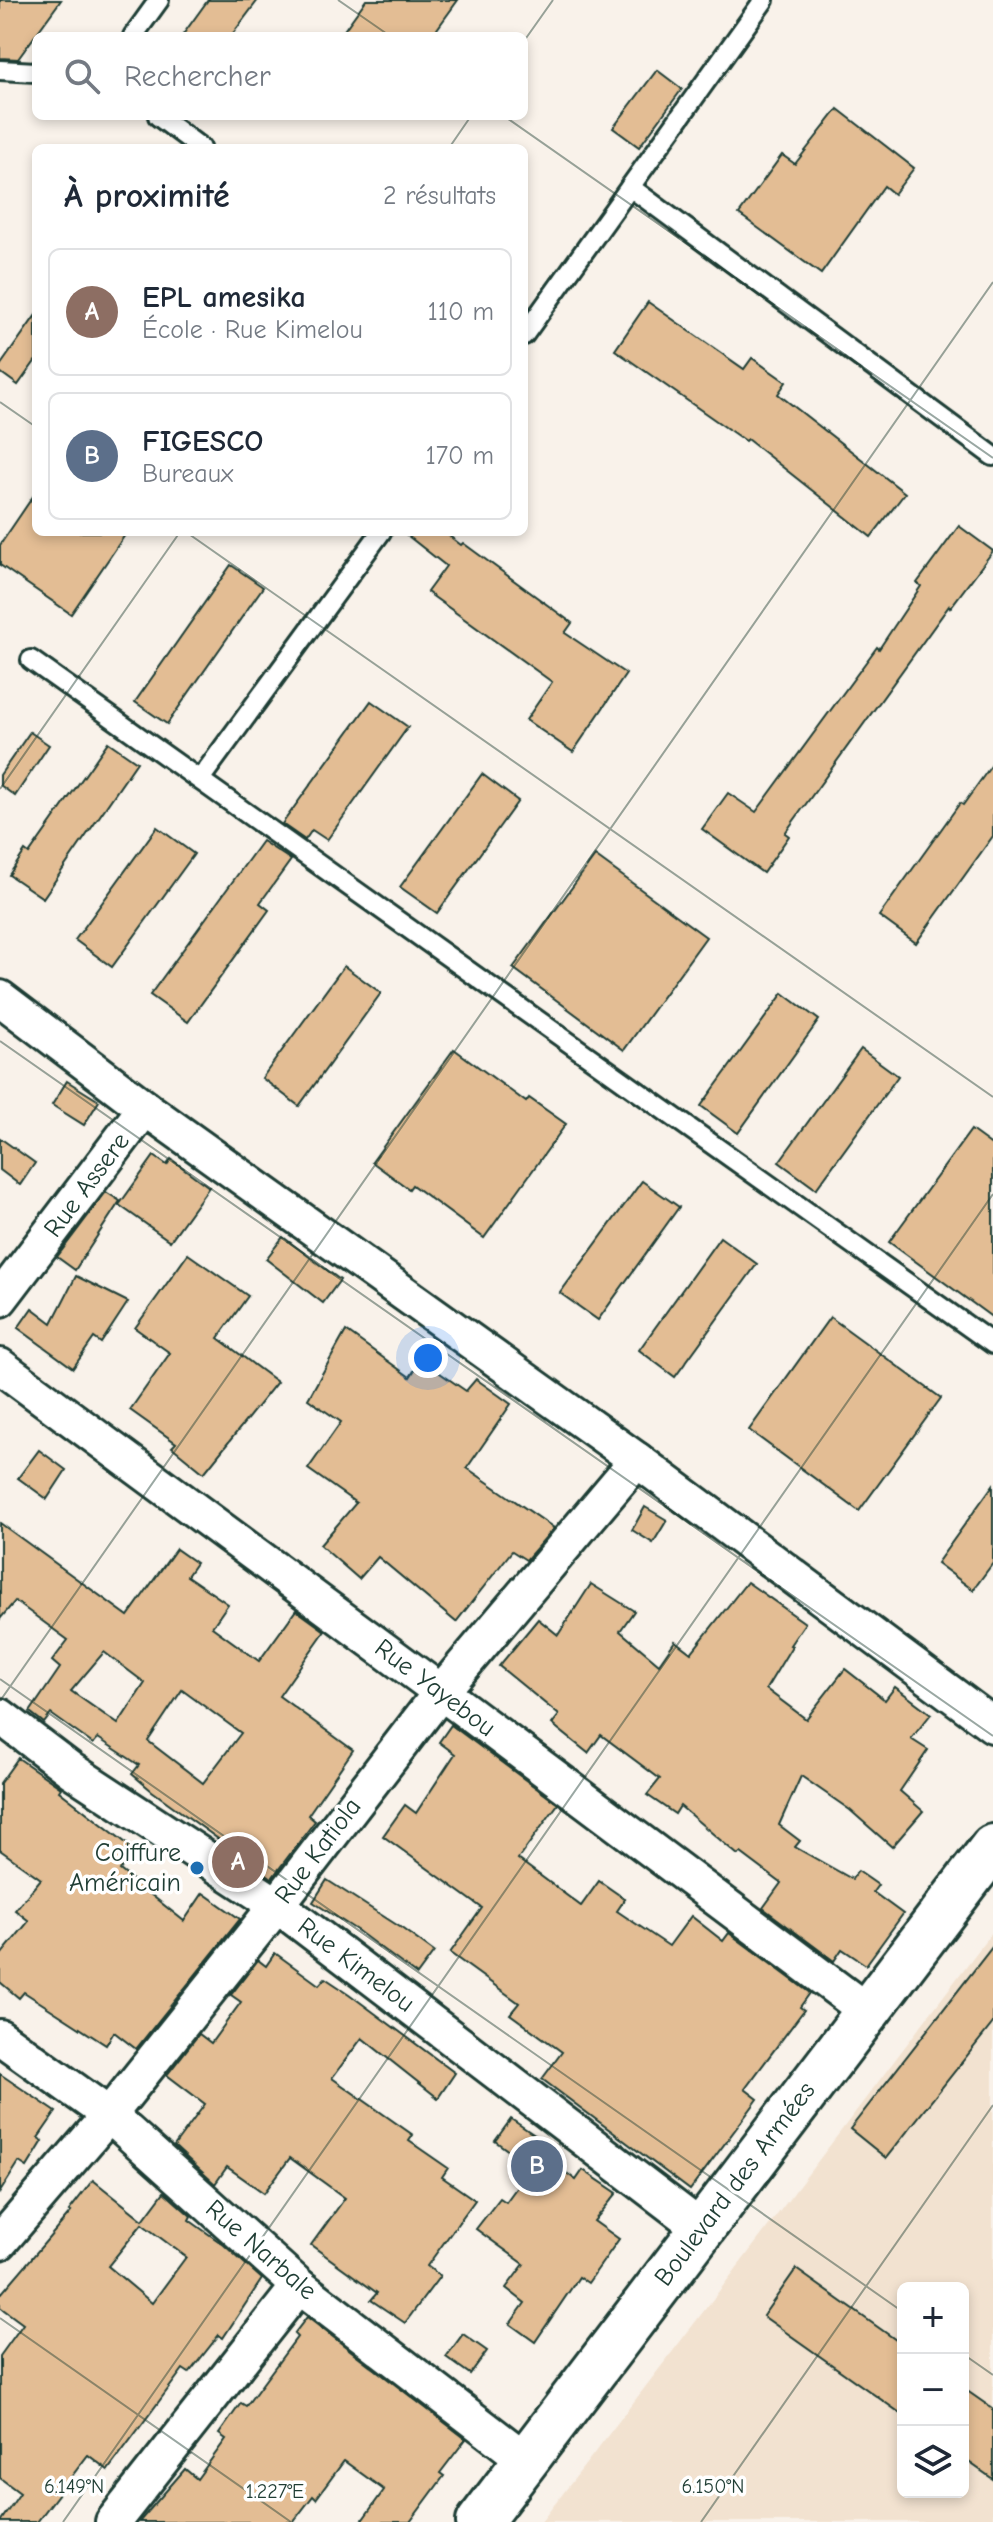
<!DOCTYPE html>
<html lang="fr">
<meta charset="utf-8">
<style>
:root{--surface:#fff;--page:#f6f6f7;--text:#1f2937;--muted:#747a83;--line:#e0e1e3;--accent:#1f6fb2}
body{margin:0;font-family:"Comic Neue",sans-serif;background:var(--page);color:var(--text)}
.controls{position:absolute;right:24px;bottom:24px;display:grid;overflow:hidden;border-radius:12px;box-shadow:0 4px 12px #0003}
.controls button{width:72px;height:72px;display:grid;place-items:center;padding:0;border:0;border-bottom:2px solid var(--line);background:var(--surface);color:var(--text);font:40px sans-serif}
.you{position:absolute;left:428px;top:1358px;width:28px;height:28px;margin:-20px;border:6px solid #fff;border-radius:50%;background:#1a73e8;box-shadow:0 0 0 12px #1a73e833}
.badge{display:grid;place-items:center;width:52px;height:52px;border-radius:50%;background:var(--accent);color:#fff;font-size:26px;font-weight:700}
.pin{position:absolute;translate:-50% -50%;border:4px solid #fff;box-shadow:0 2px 8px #0006}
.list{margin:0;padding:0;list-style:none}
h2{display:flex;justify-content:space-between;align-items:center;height:104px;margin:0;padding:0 32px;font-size:34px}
h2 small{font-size:26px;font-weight:400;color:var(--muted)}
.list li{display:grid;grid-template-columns:52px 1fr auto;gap:24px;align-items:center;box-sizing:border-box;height:128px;margin:0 16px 16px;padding:0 16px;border:2px solid var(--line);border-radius:12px}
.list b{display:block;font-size:30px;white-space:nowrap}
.list p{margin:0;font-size:26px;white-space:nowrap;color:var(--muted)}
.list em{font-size:26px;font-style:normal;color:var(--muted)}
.icon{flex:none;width:44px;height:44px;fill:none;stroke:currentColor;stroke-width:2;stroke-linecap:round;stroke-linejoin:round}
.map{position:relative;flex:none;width:993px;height:2522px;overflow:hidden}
.search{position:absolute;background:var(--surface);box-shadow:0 4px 12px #0003;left:32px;top:32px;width:496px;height:88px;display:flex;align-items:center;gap:20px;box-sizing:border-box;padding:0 28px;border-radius:12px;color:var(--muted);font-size:30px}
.panel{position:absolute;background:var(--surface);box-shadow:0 4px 12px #0003;left:32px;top:144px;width:496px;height:392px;border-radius:12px}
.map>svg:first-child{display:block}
.built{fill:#f2e2d0;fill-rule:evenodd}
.building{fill:#e3bd94;stroke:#1f3d34;stroke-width:2;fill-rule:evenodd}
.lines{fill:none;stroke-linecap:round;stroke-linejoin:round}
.service-casing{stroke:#1f3d34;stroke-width:24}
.minor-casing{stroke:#1f3d34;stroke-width:40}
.tertiary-casing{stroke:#1f3d34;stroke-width:50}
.service{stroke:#fff;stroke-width:18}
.minor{stroke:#fff;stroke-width:34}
.tertiary{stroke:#fff;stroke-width:44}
.ticks{fill:none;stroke:#1f3d34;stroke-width:2;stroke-opacity:0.45}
.poi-dot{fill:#1f6fb2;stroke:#fff;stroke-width:3}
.labels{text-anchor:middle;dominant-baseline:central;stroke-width:7;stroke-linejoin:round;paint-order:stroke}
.street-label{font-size:26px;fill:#1f3d34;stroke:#fff}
.poi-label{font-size:26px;fill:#1f3d34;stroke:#fff;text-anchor:end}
.ticks-label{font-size:20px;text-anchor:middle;fill:#1f3d34;stroke:#fff;stroke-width:7;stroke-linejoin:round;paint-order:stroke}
</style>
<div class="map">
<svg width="993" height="2522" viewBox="0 0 993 2522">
<rect width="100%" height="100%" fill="#f9f2ea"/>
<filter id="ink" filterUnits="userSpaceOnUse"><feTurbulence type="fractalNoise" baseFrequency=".0125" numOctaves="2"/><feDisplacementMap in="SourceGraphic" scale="16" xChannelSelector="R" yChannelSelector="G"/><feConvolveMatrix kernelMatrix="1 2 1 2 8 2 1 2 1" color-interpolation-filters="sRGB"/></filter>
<g filter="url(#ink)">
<path class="built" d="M 993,1931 L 993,2522 L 541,2522 L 710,2303 ZM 903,2288 L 963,2288 L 963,2492 L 903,2492 Z"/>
<g class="building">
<path d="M 0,0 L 61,0 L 18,59 L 0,58 Z"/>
<path d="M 208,0 L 258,0 L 231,36 L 182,36 Z"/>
<path d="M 366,0 L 458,0 L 432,36 L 340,36 Z"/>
<path d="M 657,70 L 682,89 L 639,147 L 613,128 Z"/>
<path d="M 838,109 L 914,168 L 894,194 L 884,186 L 821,274 L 739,214 L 782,155 L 795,164 Z"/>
<path d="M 648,302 L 744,369 L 752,358 L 786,382 L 778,394 L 905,493 L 871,537 L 747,439 L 745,441 L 615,350 Z"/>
<path d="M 36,315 L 36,360 L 18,385 L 0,372 L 0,366 Z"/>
<path d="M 36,492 L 36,532 L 127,532 L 71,614 L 0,565 L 0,545 Z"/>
<path d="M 959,526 L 993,551 L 950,608 L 949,606 L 785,833 L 789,836 L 763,873 L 702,829 L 728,793 L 756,812 L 877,647 L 879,649 L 921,586 L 917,583 Z"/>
<path d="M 403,532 L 444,532 L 461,545 L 463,543 L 572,623 L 565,633 L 626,674 L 573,752 L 526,720 L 552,682 L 427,592 L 446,566 Z"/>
<path d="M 231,565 L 263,587 L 167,724 L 135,702 Z"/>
<path d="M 371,701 L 408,727 L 327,840 L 312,830 L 305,840 L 282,824 Z"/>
<path d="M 30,732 L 49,745 L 15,796 L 0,785 L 0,775 Z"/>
<path d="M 108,742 L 137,762 L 43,898 L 9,875 L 25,851 L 29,854 Z"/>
<path d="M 993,763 L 993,836 L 916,943 L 879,916 L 960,803 L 963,805 Z"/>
<path d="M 482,774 L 518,801 L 437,913 L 400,887 Z"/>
<path d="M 157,827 L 194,854 L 112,967 L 75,940 Z"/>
<path d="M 262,841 L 291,860 L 260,903 L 269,910 L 188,1022 L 150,995 Z"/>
<path d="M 595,856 L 706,937 L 624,1050 L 513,968 Z"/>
<path d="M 344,966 L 381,993 L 299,1106 L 262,1078 Z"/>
<path d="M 783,993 L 819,1020 L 738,1133 L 701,1106 Z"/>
<path d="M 454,1049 L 526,1102 L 529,1098 L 566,1124 L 484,1238 L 412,1185 L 409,1189 L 372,1162 Z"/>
<path d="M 861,1049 L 898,1076 L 816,1189 L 779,1162 Z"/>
<path d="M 67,1081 L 99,1101 L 84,1125 L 52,1105 Z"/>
<path d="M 971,1130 L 993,1146 L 993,1318 L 889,1242 Z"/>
<path d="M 0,1138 L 35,1163 L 20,1185 L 0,1170 Z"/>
<path d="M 154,1156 L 167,1165 L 171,1159 L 209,1187 L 170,1241 L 119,1205 Z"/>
<path d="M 642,1181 L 679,1207 L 598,1320 L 560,1293 Z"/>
<path d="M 106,1192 L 120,1201 L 75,1270 L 57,1257 Z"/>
<path d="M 283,1237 L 340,1280 L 323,1303 L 266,1259 Z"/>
<path d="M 720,1237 L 757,1264 L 675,1377 L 639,1350 Z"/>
<path d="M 188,1254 L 248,1296 L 218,1338 L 277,1382 L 204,1473 L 172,1447 L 176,1443 L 130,1410 L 170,1353 L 135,1328 Z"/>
<path d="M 76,1276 L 128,1302 L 101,1343 L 94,1338 L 73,1368 L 18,1328 L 32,1308 L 52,1323 Z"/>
<path d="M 830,1317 L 941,1398 L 859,1511 L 749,1430 Z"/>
<path d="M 346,1331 L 410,1377 L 421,1360 L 466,1391 L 476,1379 L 511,1404 L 467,1468 L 554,1528 L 526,1560 L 512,1551 L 456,1622 L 378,1557 L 359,1579 L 320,1545 L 356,1503 L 308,1469 L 341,1422 L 308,1399 Z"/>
<path d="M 39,1450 L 66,1470 L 47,1499 L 18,1478 Z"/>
<path d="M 993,1485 L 993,1563 L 973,1590 L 937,1563 Z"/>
<path d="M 645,1507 L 667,1520 L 653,1543 L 632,1530 Z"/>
<path d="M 0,1523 L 128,1616 L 176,1549 L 196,1563 L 187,1576 L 228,1604 L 212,1627 L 259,1661 L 296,1610 L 325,1631 L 279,1696 L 353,1750 L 308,1815 L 315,1821 L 272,1878 L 152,1791 L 132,1774 L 139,1765 L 98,1738 L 93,1744 L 51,1714 L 44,1723 L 30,1712 L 60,1668 L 52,1661 L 68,1640 L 15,1601 L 0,1619 ZM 104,1652 L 145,1683 L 118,1724 L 71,1691 ZM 182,1690 L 241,1733 L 203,1783 L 148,1741 Z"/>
<path d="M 747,1582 L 805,1623 L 790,1645 L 792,1646 L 766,1689 L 806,1719 L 845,1669 L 885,1700 L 895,1687 L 931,1714 L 911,1739 L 928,1750 L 900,1791 L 923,1811 L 892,1847 L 850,1810 L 801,1776 L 779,1825 L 800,1841 L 795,1847 L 852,1879 L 858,1871 L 878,1885 L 873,1892 L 903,1914 L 866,1965 L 842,1949 L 834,1961 L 763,1908 L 781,1883 L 741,1853 L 738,1855 L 680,1806 L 675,1814 L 647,1795 L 660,1779 L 601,1735 L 588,1753 L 552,1724 L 559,1715 L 499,1666 L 538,1619 L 558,1635 L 591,1584 L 634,1611 L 620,1631 L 659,1664 L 675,1641 L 691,1653 Z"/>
<path d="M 451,1725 L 558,1804 L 518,1859 L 581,1906 L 599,1881 L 625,1899 L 617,1911 L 669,1946 L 691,1916 L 723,1941 L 729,1933 L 810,1993 L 800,2007 L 804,2010 L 745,2089 L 758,2099 L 690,2190 L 542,2079 L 562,2052 L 510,2014 L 519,2003 L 450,1953 L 482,1908 L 383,1836 L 405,1805 L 416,1813 L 455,1754 L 439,1742 Z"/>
<path d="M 18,1758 L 61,1788 L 59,1791 L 135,1850 L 120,1870 L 184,1921 L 203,1893 L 240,1919 L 136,2049 L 114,2032 L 106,2045 L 24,1992 L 19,1998 L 0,1982 L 0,1956 L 29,1921 L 15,1910 L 41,1879 L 0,1850 L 0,1783 Z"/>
<path d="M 327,1880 L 400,1927 L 434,1952 L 417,1975 L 358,1931 L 313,1902 Z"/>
<path d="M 993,1946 L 993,2023 L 886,2158 L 850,2129 Z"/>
<path d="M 275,1953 L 319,1985 L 325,1978 L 349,1994 L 455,2073 L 438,2098 L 362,2038 L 332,2078 L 413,2135 L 409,2141 L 448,2168 L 442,2177 L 475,2200 L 427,2266 L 440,2276 L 405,2323 L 371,2300 L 377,2293 L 311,2245 L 345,2198 L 290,2158 L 264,2193 L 227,2167 L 215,2184 L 174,2146 L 205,2104 L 167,2075 L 199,2034 L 211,2043 L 241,2002 L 231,1995 L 258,1960 L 266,1966 Z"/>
<path d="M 0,2074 L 56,2112 L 38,2138 L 43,2141 L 27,2167 L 19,2162 L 0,2192 Z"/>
<path d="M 511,2119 L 536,2136 L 520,2159 L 495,2141 Z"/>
<path d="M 541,2154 L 576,2180 L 583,2170 L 617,2193 L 594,2221 L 619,2239 L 588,2283 L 579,2277 L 535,2342 L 510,2324 L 525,2303 L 506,2288 L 524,2264 L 476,2229 L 500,2198 L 506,2202 Z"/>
<path d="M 93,2180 L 143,2220 L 164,2192 L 191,2216 L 189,2220 L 224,2245 L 262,2279 L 223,2338 L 219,2335 L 189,2373 L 183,2369 L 108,2470 L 88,2455 L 37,2522 L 0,2522 L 20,2493 L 0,2478 L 0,2356 L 23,2324 L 0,2307 L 0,2295 L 71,2212 L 69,2211 ZM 142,2224 L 186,2257 L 152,2303 L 108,2266 Z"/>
<path d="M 796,2269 L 903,2345 L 903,2415 L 763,2316 Z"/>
<path d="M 307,2317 L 466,2439 L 440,2473 L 444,2476 L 410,2522 L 361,2522 L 384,2490 L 344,2461 L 316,2499 L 313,2496 L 293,2522 L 139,2522 L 185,2469 L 197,2479 L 226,2439 L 219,2434 L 241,2403 L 246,2406 L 297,2337 L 294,2334 Z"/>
<path d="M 463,2334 L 487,2351 L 470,2374 L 446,2357 Z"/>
<path d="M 963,2388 L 993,2409 L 993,2479 L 963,2458 Z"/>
</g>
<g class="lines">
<defs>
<g id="service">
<path d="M 133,36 L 159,0"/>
<path d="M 0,70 L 36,72"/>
<path d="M 158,116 L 201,148"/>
<path d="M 630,187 L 993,456"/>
<path d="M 524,335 L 764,0"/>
<path d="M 31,660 L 993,1344"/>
<path d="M 201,778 L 381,532"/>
</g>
<g id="minor">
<path d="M 0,998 L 145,1108 L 637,1460 L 993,1725"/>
<path d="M 0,1299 L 145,1108"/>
<path d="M 0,1366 L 441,1692 L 868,2012"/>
<path d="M 0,1716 L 71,1770 L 277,1905 L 701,2228"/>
<path d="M 0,2037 L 109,2115 L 299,2286 L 526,2460"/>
<path d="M 0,2242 L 109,2115 L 277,1905 L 441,1692 L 637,1460"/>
<path d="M 113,2522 L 299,2286"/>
</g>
<path id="tertiary" d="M 479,2522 L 993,1847"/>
</defs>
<use href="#service" class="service-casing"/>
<use href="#minor" class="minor-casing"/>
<use href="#tertiary" class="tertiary-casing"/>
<use href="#service" class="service"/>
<use href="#minor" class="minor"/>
<use href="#tertiary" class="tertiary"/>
</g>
</g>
<path class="ticks" d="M 338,0 L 390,36M 524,41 L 553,0M 504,116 L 993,458M 449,148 L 471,116M 0,402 L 36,427M 186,532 L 993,1097M 0,789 L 180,532M 0,1041 L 993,1736M 0,1679 L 903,2312M 0,1701 L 993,282M 0,2318 L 291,2522M 963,2354 L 993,2375M 63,2522 L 993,1194M 701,2522 L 993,2105"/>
<circle class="poi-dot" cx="197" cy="1868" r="8"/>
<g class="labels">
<g class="street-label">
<text transform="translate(87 1185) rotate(-53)">Rue Assere</text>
<text transform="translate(435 1688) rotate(37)">Rue Yayebou</text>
<text transform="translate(318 1851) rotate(-53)">Rue Katiola</text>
<text transform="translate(356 1965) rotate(37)">Rue Kimelou</text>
<text transform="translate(735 2184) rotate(-53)">Boulevard des Armées</text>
<text transform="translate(261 2250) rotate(41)">Rue Narbale</text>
</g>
<g class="poi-label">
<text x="181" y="1853">Coiffure<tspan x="181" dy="30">Américain</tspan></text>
</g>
</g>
<g class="ticks-label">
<text x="74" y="2493">6.149°N</text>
<text x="713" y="2493">6.150°N</text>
<text x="275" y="2498">1.227°E</text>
</g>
</svg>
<div class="controls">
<button>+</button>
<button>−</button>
<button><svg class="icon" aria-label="layers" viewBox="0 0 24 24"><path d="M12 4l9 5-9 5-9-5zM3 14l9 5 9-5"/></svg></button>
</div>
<div class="you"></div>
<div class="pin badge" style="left:238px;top:1862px;background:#8d6e63">A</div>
<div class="pin badge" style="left:537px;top:2166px;background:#5c6f8a">B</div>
<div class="search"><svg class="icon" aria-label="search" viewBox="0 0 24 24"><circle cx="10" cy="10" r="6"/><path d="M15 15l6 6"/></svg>Rechercher</div>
<section class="panel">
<h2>À proximité<small>2 résultats</small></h2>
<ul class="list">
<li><span class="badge" style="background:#8d6e63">A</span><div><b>EPL amesika</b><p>École · Rue Kimelou</p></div><em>110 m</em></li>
<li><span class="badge" style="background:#5c6f8a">B</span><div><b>FIGESCO</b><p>Bureaux</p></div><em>170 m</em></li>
</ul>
</section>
</div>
